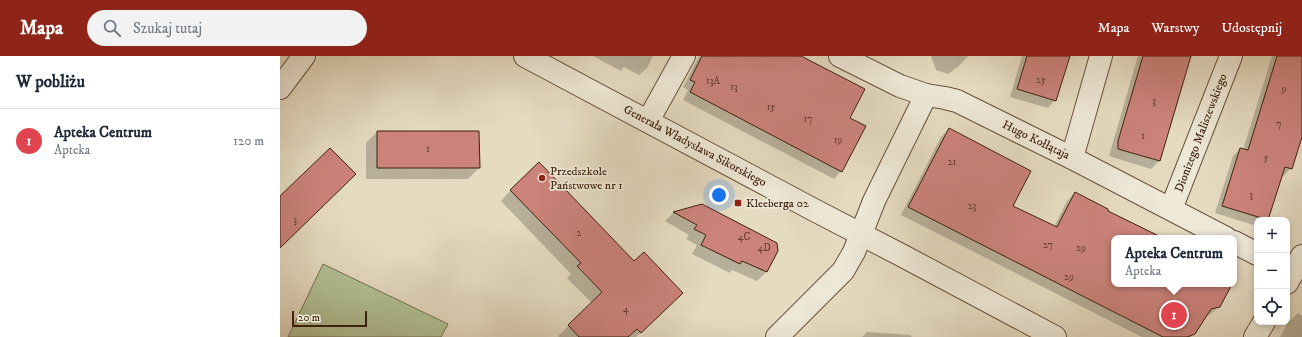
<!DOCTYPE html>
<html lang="pl">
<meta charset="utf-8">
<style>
:root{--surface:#fff;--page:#f2f2f3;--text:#1f2937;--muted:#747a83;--line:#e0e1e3;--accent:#8f2418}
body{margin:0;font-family:"IM FELL DW Pica",serif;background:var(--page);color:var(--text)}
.controls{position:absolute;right:12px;bottom:12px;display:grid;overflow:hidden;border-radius:8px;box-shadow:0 2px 6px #0003}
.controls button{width:36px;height:36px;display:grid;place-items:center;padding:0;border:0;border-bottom:1px solid var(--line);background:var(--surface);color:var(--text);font:20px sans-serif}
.scale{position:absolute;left:12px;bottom:10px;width:75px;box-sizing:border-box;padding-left:4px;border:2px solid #3e210e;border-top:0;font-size:11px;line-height:14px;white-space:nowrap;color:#3e210e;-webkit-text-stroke:3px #eee8d7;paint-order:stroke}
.you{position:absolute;left:439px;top:139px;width:14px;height:14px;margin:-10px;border:3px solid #fff;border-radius:50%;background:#1a73e8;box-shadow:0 0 0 6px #1a73e833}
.badge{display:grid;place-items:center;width:26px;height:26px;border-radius:50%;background:var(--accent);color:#fff;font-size:13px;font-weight:700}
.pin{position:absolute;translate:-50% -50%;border:2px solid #fff;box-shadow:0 1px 4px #0006}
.popup{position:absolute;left:831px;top:179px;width:126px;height:52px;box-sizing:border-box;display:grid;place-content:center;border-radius:8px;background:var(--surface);filter:drop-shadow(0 1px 3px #0005);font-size:13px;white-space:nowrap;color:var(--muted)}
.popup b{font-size:15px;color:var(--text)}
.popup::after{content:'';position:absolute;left:50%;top:100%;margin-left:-8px;border:8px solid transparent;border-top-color:var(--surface)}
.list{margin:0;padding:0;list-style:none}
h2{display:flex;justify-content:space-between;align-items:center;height:52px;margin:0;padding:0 16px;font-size:17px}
h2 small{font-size:13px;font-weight:400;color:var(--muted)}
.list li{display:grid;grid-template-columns:26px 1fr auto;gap:12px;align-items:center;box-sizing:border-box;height:64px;padding:0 16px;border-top:1px solid var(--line)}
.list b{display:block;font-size:15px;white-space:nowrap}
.list p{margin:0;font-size:13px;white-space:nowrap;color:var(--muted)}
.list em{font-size:13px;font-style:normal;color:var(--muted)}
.icon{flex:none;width:22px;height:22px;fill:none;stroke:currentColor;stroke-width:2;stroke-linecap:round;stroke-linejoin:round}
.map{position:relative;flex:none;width:1022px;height:281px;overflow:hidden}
header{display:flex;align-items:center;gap:24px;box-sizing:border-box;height:56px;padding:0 20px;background:var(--accent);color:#fff}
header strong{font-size:19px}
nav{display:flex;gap:22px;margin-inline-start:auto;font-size:14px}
.search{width:280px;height:36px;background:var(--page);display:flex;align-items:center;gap:10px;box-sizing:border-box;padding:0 14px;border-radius:22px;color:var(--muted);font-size:15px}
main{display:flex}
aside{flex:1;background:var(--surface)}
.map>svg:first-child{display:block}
.green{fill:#b1c196;stroke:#787152}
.shadow{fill:#0003}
.building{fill:#cc837c;stroke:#3e210e}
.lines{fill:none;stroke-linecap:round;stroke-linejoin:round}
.street-casing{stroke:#68503b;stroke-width:24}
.street{stroke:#eee8d7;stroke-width:22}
.poi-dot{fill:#8f2418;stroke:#eee8d7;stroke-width:1.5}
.labels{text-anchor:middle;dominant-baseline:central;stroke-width:3.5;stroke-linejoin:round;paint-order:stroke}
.number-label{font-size:10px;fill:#623a2a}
.street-label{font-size:12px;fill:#3e210e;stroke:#eee8d7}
.poi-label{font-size:12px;fill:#3e210e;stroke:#eee8d7;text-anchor:start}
</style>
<header>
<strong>Mapa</strong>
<div class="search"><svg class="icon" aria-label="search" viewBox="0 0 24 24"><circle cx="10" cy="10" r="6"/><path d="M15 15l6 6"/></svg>Szukaj tutaj</div>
<nav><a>Mapa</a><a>Warstwy</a><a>Udostępnij</a></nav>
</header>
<main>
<aside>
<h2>W pobliżu<small></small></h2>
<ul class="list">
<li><span class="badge" style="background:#e0444e">1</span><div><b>Apteka Centrum</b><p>Apteka</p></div><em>120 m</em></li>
</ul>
</aside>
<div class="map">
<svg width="1022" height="281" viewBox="0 0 1022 281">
<rect width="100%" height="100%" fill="#e5dbc1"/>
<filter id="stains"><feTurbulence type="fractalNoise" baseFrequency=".005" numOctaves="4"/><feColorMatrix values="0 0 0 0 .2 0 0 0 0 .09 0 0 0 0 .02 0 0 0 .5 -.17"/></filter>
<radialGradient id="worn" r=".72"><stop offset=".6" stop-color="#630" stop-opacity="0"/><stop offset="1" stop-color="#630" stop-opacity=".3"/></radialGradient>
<path class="green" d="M 43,208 L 168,268 L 161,281 L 8,281 Z"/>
<g class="shadow">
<path d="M 313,0 L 373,0 L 367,12 L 359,19 L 344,11 L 341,15 Z"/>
<path d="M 419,0 L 519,0 L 569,62 L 561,115 L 554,123 L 403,44 L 408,34 L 403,31 Z"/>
<path d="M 651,0 L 688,0 L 679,10 L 668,18 L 656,14 Z"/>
<path d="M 742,0 L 789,0 L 775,44 L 768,52 L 730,41 Z"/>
<path d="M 858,0 L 910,0 L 879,105 L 871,113 L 829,100 Z"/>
<path d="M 992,0 L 1022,0 L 1022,78 L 1011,112 L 1004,120 L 1001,119 L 987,163 L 977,164 L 977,170 L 935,157 L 953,100 L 960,93 L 963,94 Z"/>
<path d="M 669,73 L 732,150 L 774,171 L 787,145 L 795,137 L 826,155 L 880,182 L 834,182 L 834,228 L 950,228 L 939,250 L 931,258 L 926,260 L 911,281 L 862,281 L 621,159 L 661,81 Z"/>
<path d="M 97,76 L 199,112 L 188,123 L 86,123 L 86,87 Z"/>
<path d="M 231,134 L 391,247 L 356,281 L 279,281 L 278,280 L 312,247 L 287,222 L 291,218 L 221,145 Z"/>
<path d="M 394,156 L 497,195 L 486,216 L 477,225 L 452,214 L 450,217 L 412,198 L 417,189 L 406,183 L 409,179 L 385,165 Z"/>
<path d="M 1018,257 L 1022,260 L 1022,281 L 1000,281 L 1008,267 Z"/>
<path d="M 587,276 L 630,279 L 632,281 L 582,281 Z"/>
</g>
<g class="building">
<path d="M 422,0 L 521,0 L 585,33 L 570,62 L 586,70 L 562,116 L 410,36 L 415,26 L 410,24 Z"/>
<path d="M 747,0 L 790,0 L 776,45 L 737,33 Z"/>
<path d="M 863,0 L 911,0 L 880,105 L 838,93 L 838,85 Z"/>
<path d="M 997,0 L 1022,0 L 1022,81 L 1012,113 L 1005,111 L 988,164 L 942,150 L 960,92 L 968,94 Z"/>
<path d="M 669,72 L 751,115 L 733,150 L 777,171 L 795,136 L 828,153 L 828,155 L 883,182 L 834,182 L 834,228 L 952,228 L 940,251 L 931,253 L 915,278 L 907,281 L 883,281 L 628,151 Z"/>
<path d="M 97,75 L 199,75 L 200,112 L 97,112 Z"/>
<path d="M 50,92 L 76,118 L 0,192 L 0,140 Z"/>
<path d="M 259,106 L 354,205 L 364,196 L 403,237 L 361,277 L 357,273 L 348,281 L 299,281 L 288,269 L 322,236 L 297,210 L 301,207 L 230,134 Z"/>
<path d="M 422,148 L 497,187 L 498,195 L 487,216 L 462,205 L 460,208 L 421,189 L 426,179 L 414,173 L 417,169 L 393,156 Z"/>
</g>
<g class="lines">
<defs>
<g id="street">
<path d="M 245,0 L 536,155 L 623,200 L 775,281"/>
<path d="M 560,0 L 620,30 L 646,39 L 665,42 L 677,45 L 792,102 L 946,182"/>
<path d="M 0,32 L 24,0"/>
<path d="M 368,65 L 404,0"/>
<path d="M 792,102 L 821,0"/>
<path d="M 891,153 L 951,0"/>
<path d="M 954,186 L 977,198"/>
<path d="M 1007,227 L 1022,200"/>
<path d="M 497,281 L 563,215 L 574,196 L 594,145 L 646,39"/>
<path d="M 975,281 L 984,266"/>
</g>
</defs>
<use href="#street" class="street-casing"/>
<use href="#street" class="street"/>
</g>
<g class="poi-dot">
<circle cx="262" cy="122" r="4"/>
<rect x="454" y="143" width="8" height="8" rx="2"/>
</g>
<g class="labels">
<g class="number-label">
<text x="761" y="24">25</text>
<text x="433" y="25">13A</text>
<text x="454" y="31">13</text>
<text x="1004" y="33">9</text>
<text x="874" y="45">3</text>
<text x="491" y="51">15</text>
<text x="528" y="63">17</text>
<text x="999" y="68">7</text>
<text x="863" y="80">1</text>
<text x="558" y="84">19</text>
<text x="148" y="93">1</text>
<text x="986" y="102">5</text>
<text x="672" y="106">21</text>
<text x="971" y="139">3</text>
<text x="692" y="150">23</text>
<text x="15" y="164">3</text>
<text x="299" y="177">2</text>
<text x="464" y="181">4C</text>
<text x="768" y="189">27</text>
<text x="484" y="192">4D</text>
<text x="801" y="192">29</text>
<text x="789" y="221">29</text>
<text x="346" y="253">4</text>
</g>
<g class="street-label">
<text transform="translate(921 77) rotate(-69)">Dionizego Maliszewskiego</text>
<text transform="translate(756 84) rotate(26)">Hugo Kołłątaja</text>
<text transform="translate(415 90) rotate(28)">Generała Władysława Sikorskiego</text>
</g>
<g class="poi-label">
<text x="270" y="115">Przedszkole<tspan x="270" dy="14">Państwowe nr 1</tspan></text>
<text x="466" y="147">Kleeberga 02</text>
</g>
</g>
<rect width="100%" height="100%" filter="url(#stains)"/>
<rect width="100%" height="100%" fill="url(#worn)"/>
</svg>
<div class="controls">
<button>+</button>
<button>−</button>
<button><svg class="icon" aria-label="locate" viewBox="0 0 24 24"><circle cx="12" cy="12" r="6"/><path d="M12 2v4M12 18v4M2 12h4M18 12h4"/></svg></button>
</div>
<div class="scale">20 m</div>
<div class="you"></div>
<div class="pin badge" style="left:894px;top:259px;background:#e0444e">1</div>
<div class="popup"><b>Apteka Centrum</b>Apteka</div>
</div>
</main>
